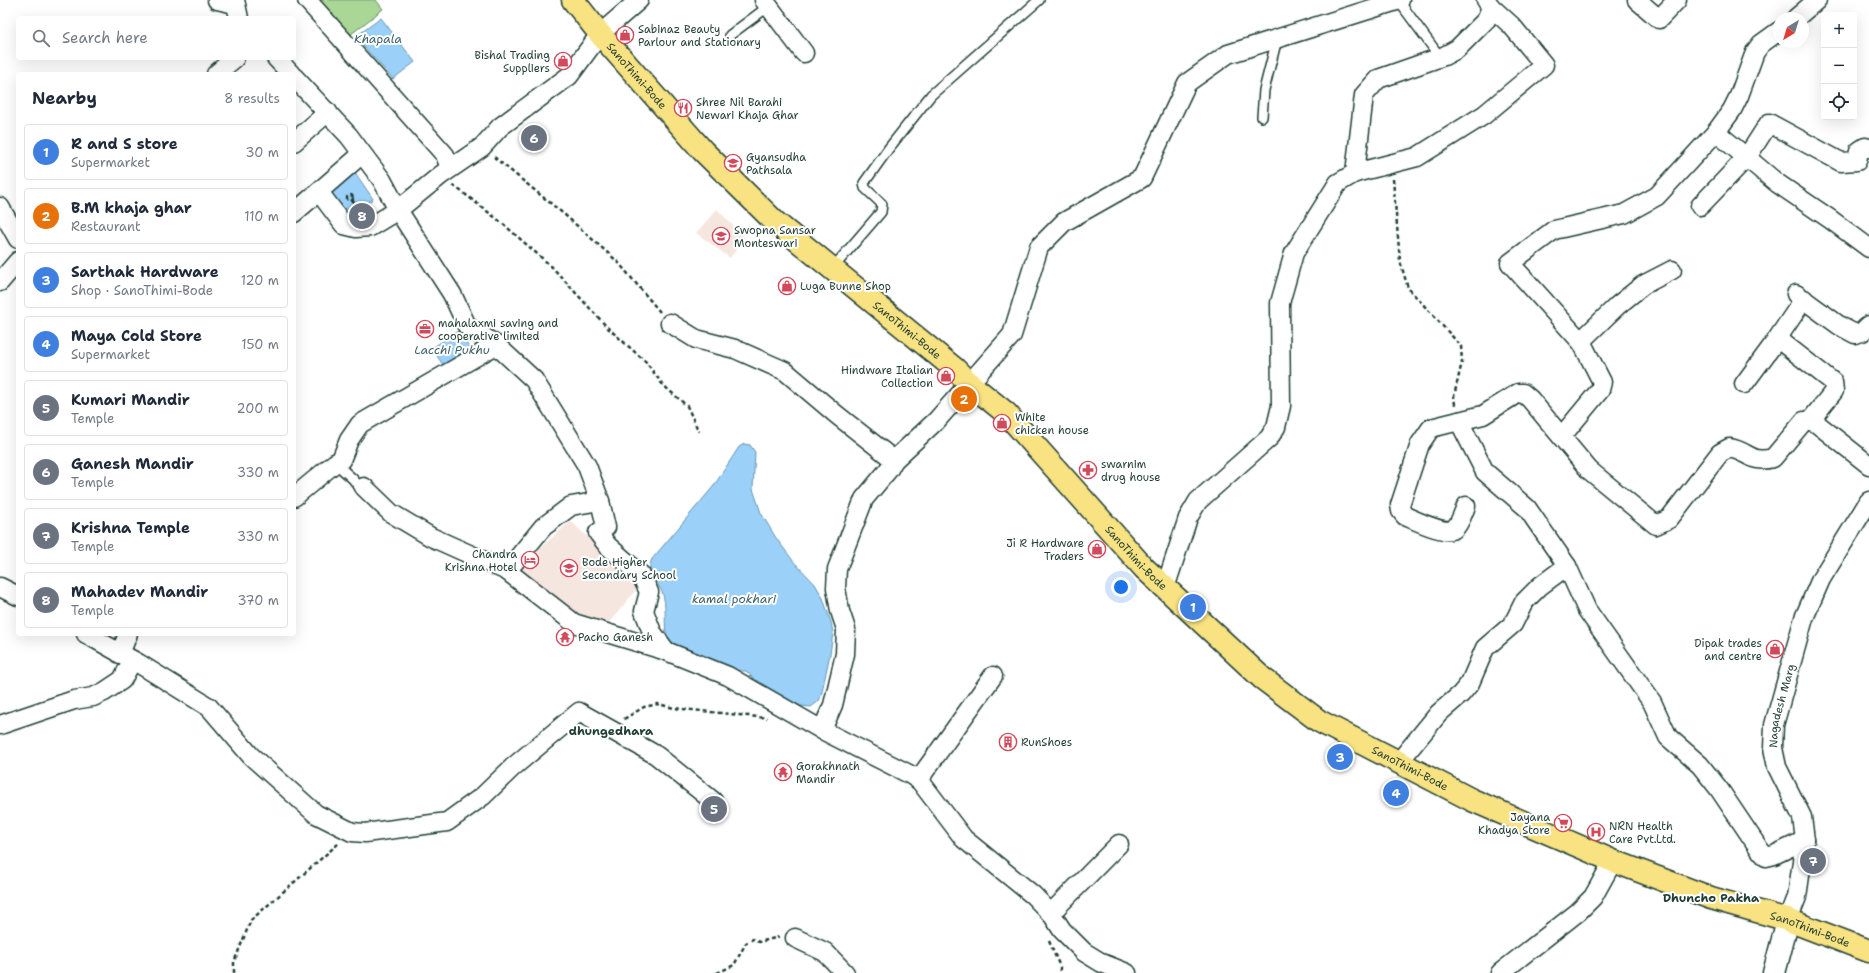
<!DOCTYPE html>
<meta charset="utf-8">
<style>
:root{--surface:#fff;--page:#f6f6f7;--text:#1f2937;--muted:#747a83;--line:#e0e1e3;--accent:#7c3aed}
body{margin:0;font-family:"Shantell Sans",sans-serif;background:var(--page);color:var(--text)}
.controls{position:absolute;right:12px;top:12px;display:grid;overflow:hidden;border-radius:4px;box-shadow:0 4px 16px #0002}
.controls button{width:36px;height:36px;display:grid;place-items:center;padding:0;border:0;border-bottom:1px solid var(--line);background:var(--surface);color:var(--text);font:20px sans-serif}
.compass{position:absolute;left:1773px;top:12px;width:36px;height:36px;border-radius:50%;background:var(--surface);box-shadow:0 4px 16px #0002;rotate:218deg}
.you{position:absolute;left:1121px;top:587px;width:14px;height:14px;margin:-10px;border:3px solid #fff;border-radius:50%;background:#1a73e8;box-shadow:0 0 0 6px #1a73e833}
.badge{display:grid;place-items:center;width:26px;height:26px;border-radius:50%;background:var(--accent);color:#fff;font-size:13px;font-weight:700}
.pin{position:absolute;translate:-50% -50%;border:2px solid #fff;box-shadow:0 1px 4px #0006}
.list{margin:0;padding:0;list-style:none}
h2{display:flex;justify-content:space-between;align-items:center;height:52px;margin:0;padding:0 16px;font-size:17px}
h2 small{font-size:13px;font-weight:400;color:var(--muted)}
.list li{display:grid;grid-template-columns:26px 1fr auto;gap:12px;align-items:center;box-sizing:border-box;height:56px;margin:0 8px 8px;padding:0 8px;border:1px solid var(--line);border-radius:4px}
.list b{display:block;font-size:15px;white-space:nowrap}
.list p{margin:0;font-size:13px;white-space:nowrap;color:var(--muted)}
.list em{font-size:13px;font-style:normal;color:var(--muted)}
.icon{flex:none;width:22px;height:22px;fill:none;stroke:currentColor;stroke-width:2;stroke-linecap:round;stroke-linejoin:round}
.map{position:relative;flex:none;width:1869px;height:973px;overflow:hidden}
.search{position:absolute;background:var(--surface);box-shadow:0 4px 16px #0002;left:16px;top:16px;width:280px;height:44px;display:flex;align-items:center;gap:10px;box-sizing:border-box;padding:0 14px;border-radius:4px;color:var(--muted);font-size:15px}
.panel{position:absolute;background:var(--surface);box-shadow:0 4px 16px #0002;left:16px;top:72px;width:280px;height:564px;border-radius:4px}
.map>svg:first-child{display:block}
.built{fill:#f6e6e0}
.green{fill:#aad796;stroke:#648a65}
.water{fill:#9bd0f9;stroke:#6995aa}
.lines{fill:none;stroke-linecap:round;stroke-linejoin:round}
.service-casing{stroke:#1f3d34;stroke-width:12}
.minor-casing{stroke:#1f3d34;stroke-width:21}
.tertiary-casing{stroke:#1f3d34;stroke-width:25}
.primary-casing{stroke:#1f3d34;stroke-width:25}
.path{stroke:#1f3d34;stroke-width:2.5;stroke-dasharray:4 3;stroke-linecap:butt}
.service{stroke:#fff;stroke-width:9}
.minor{stroke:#fff;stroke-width:18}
.tertiary{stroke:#fff;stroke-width:22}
.primary{stroke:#f8e281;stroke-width:22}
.labels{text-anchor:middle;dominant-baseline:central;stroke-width:4;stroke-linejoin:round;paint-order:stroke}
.poi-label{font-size:11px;fill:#1f3d34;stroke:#fff;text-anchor:start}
.street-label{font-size:11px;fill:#1f3d34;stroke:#fff}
.water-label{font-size:12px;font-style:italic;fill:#3e6265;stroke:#fff}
.neighbourhood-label{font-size:12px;font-weight:bold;fill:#1f3d34;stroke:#fff}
</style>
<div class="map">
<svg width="1869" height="973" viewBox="0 0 1869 973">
<rect width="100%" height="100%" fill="#fff"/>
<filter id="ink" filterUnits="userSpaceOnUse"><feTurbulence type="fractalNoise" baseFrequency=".025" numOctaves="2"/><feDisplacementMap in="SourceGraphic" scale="8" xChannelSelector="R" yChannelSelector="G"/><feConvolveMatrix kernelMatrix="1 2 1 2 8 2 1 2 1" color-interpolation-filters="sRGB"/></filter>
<g filter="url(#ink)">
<g class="built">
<path d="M 717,209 L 745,238 L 730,258 L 696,233 Z"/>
<path d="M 571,521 L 628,577 L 640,585 L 609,623 L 576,622 L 515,573 L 524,562 Z"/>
</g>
<path class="green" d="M 319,0 L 376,0 L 383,9 L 350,35 Z"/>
<g class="water">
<path d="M 381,18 L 415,62 L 393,79 L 355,37 Z"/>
<path d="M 354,171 L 373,199 L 344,220 L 325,192 Z"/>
<path d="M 458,331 L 473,353 L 446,370 L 432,348 Z"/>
<path d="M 744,444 L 750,445 L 755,452 L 753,489 L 761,513 L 776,538 L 794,562 L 815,584 L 823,598 L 831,622 L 833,633 L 830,654 L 821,696 L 819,701 L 811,707 L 801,706 L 756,686 L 753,678 L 746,671 L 738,671 L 730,675 C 714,666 669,650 666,632 C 664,619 667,604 662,592 C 657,580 645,574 652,559 L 713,487 L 739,447 Z"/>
</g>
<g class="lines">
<defs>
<g id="service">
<path d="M 1398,0 L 1440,57"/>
<path d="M 730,35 L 769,6"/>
<path d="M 1262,117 L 1264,90 L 1277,39"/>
<path d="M 832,269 L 881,212 L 882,204 L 865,188 L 864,183 L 889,148 L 931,95 L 1039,0"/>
<path d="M 335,463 L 353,479 L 360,488 L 364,487"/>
</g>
<g id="minor">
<path d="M 217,0 L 235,4"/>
<path d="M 235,0 L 239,18"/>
<path d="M 307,0 L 445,155 L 450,168"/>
<path d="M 764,0 L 804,53"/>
<path d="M 1637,0 L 1659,19 L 1677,0"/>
<path d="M 1796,18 L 1817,0"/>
<path d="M 276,58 L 291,74"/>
<path d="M 216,74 L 235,58"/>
<path d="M 294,77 L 349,136 L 382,180 L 398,210 L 452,294 L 467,326 L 496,345 L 534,380 L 587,466 L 600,501 L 606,527 L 598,533 L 608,546 L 641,575 L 649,592 L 644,611 L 652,632 L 666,651"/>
<path d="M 1716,132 L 1777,183 L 1830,219 L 1869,248"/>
<path d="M 294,142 L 328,112"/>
<path d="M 1355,173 L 1417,157 L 1484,115 L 1544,65 L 1512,26 L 1491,7"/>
<path d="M 319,192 L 344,225 L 356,228 L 370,227 L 398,210 L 441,175 L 482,147 L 500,127 L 569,76 L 600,34 L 639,0"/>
<path d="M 1700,206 L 1747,157 L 1769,123 L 1841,162 L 1857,161 L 1859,151 L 1865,147 L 1869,148"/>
<path d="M 0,207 L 18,239"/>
<path d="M 294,213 L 362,154"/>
<path d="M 0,282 L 18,261"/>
<path d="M 1796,294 L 1840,326 L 1855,334 L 1862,332 L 1869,325"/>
<path d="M 670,323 L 696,339 L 735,349 L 785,371 L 837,415 L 894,460"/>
<path d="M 1778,339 L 1833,382 L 1834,391 L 1810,421"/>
<path d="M 1582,343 L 1510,263 L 1554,230 L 1624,214 L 1657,196 L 1716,132 L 1732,110 L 1739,96 L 1755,52 L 1761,44 L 1779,31"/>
<path d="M 1744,384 L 1775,342 L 1804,299"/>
<path d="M 1459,421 L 1485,472 L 1527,508 L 1567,566 L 1587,610 L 1652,702 L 1668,737 L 1700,765 L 1719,789 L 1760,850 L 1766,857 L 1774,855 L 1805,840"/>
<path d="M 1562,436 L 1600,390 L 1602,382 L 1582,343 L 1585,337 L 1617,306 L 1643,285 L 1672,270"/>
<path d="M 364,487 L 391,513 L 431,537 L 507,571 L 574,623 L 666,651 L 728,676 L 822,730 L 911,775 L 920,781 L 964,839 L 1033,895 L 1053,916 L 1062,930 L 1084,952 L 1102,963 L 1127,973"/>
<path d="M 294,497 L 335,463 L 341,460 L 349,440 L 360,424 L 496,345"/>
<path d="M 1466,506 C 1463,513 1460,524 1454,529 C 1445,535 1415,520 1405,516 L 1401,511 L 1400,505 L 1420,444 L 1431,428 L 1483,415 L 1518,393 L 1523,393 L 1530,399 L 1589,470 L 1656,525 L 1669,519 L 1720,453 L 1729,448 C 1749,451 1750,464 1773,458 L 1804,421 L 1810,421 L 1816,423 L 1869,465"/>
<path d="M 507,571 L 543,527 L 571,506 L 600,501"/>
<path d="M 0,587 L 18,596"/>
<path d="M 1165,588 L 1188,518 L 1198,501 L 1269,438 L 1276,427 L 1281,406 L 1280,303 L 1294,253 L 1338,183 L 1355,173 L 1364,95 L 1378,79 L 1444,56 L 1457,49 L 1486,20 L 1491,7 L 1486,0"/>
<path d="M 86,634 L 138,663 L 209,707 L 251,756 L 316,814 L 352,832 L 365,833 L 447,822 L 483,796 L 513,767 L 579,712 L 656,755 L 713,801"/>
<path d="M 120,654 L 128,634"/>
<path d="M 0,725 L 74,700 L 93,697 L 104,692 L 122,680 L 132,661"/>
<path d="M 822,730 L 833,705 L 845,654 L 846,629 L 840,611 L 836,588 L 837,569 L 864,499 L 889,469 L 894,460 L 937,420 L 1012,335 L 1039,247 L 1064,222 L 1142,178 L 1187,83 L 1228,54 L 1400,0"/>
<path d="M 1398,763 L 1439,713 L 1461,694 L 1470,683 L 1485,648 L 1513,624 L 1524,602 L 1540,586 L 1567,566"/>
<path d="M 920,781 L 924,772 L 993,676"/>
<path d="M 1051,913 L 1119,844"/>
<path id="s1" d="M 1788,920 L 1797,897 L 1805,840 L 1802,817 L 1777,767 L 1773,748 L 1774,725 L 1804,618 L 1821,579 L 1869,501"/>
<path d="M 795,938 L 825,952 L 845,973"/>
<path d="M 1500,973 L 1578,912 L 1593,897 L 1613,861"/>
</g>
<path id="tertiary" d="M 1774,973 L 1788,920"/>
<g id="primary">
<path id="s2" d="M 573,0 L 600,34 L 703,151 L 775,222 L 955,369 L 970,384 L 1006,413 L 1144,568 L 1262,678 L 1319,721 L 1472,800 L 1613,861 L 1711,898 L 1788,920 L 1869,951"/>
</g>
</defs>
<use href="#service" class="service-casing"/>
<use href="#minor" class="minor-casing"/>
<use href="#tertiary" class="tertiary-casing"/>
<use href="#primary" class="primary-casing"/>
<g class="path">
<path d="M 494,157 L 565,215 L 618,262 L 660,312"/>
<path d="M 1393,179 L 1400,261 L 1408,288 L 1461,346 L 1462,362 L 1454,396 L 1455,405"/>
<path d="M 453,185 L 501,222 L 552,267 L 608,328 L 646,362 L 663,385 L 687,406 L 699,432"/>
<circle cx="350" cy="198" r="3"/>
<path d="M 352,200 L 361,212"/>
<path d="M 624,719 L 644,707 L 658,704 L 674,708 L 767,718"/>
<path d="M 1049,941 L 1060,967 L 1060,973"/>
<path d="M 234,973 L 234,962 L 251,920 L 339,843"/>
<path d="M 717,973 L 734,965 L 746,943 L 753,939 L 759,942 L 779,937"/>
</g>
<use href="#service" class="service"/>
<use href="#minor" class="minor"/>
<use href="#tertiary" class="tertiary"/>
<use href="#primary" class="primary"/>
</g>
</g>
<defs>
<symbol id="shop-ring" viewBox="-11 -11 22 22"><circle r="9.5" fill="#fff" stroke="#d1495b" stroke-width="1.5"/><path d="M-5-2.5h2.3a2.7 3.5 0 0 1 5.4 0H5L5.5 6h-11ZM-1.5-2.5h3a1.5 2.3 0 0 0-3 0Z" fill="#d1495b"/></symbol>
<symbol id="restaurant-ring" viewBox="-11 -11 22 22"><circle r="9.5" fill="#fff" stroke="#d1495b" stroke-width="1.5"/><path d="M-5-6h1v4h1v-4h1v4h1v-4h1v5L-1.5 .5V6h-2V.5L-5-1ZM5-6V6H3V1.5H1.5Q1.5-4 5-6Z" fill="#d1495b"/></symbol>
<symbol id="school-ring" viewBox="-11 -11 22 22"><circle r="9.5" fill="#fff" stroke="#d1495b" stroke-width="1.5"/><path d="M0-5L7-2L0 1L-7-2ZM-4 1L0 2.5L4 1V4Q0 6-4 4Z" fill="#d1495b"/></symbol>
<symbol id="office-ring" viewBox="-11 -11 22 22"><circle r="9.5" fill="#fff" stroke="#d1495b" stroke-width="1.5"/><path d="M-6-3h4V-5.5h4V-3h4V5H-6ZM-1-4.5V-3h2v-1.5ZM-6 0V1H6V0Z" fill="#d1495b"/></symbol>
<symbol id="pharmacy-ring" viewBox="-11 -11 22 22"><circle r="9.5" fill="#fff" stroke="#d1495b" stroke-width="1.5"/><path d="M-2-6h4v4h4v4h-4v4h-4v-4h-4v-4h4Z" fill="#d1495b"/></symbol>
<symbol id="hotel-ring" viewBox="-11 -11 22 22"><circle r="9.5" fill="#fff" stroke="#d1495b" stroke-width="1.5"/><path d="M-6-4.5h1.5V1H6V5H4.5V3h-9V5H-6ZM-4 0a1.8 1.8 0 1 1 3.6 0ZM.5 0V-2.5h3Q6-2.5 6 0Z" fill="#d1495b"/></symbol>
<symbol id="temple-ring" viewBox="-11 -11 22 22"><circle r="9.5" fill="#fff" stroke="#d1495b" stroke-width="1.5"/><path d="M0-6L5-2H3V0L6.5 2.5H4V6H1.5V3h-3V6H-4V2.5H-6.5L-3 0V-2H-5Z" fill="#d1495b"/></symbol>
<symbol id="building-ring" viewBox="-11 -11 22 22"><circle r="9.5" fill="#fff" stroke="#d1495b" stroke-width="1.5"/><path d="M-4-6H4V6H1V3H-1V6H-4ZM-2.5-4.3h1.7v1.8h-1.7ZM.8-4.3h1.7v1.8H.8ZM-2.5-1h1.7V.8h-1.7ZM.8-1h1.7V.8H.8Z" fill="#d1495b"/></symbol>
<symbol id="supermarket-ring" viewBox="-11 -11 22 22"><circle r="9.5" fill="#fff" stroke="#d1495b" stroke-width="1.5"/><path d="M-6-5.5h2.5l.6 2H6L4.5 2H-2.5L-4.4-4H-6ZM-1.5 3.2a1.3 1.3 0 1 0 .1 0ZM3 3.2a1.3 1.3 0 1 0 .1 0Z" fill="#d1495b"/></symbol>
<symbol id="hospital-ring" viewBox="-11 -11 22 22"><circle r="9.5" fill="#fff" stroke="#d1495b" stroke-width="1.5"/><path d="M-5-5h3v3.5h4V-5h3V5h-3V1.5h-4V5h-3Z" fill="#d1495b"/></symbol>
</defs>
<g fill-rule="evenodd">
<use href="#shop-ring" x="615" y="25" width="20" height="20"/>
<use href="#shop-ring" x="553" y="51" width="20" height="20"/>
<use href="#restaurant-ring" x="673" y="98" width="20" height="20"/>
<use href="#school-ring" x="723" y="153" width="20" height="20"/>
<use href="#school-ring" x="711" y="226" width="20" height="20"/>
<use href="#shop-ring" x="777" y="276" width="20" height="20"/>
<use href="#office-ring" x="415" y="319" width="20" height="20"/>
<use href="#shop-ring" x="936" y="366" width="20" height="20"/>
<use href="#shop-ring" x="992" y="413" width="20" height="20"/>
<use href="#pharmacy-ring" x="1078" y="460" width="20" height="20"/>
<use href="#shop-ring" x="1087" y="539" width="20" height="20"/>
<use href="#hotel-ring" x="520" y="550" width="20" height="20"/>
<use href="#school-ring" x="559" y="558" width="20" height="20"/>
<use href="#temple-ring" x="555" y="627" width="20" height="20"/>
<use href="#shop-ring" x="1765" y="639" width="20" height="20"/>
<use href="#building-ring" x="998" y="732" width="20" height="20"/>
<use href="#temple-ring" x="773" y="762" width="20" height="20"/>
<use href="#supermarket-ring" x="1553" y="813" width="20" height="20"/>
<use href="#hospital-ring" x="1586" y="822" width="20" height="20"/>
</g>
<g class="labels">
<g class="poi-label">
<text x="638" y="29">Sabinaz Beauty<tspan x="638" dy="13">Parlour and Stationary</tspan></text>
<text x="550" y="55" text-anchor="end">Bishal Trading<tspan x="550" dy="13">Suppliers</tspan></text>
<text x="696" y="102">Shree Nil Barahi<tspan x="696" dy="13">Newari Khaja Ghar</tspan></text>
<text x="746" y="157">Gyansudha<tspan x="746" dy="13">Pathsala</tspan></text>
<text x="734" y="230">Swopna Sansar<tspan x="734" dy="13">Monteswari</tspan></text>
<text x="800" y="286">Luga Bunne Shop</text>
<text x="438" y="323">mahalaxmi saving and<tspan x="438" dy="13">cooperative limited</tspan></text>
<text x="933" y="370" text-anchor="end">Hindware Italian<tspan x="933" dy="13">Collection</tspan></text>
<text x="1015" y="417">White<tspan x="1015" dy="13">chicken house</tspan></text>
<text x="1101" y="464">swarnim<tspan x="1101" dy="13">drug house</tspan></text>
<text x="1084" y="543" text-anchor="end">Ji R Hardware<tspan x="1084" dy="13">Traders</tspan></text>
<text x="517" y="554" text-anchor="end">Chandra<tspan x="517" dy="13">Krishna Hotel</tspan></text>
<text x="582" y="562">Bode Higher<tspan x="582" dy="13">Secondary School</tspan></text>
<text x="578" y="637">Pacho Ganesh</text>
<text x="1762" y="643" text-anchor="end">Dipak trades<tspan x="1762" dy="13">and centre</tspan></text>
<text x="1021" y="742">RunShoes</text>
<text x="796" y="766">Gorakhnath<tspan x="796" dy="13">Mandir</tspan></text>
<text x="1550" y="817" text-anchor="end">Jayana<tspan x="1550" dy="13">Khadya Store</tspan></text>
<text x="1609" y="826">NRN Health<tspan x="1609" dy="13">Care Pvt.Ltd.</tspan></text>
</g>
<g class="street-label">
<text stroke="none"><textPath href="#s2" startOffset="99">SanoThimi-Bode</textPath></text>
<text stroke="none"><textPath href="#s2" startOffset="471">SanoThimi-Bode</textPath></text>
<text stroke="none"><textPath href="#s2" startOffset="795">SanoThimi-Bode</textPath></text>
<text stroke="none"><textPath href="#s1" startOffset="224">Nagadesh Marg</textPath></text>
<text stroke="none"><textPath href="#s2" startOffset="1143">SanoThimi-Bode</textPath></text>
<text stroke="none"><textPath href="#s2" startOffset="1575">SanoThimi-Bode</textPath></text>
</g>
<g class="water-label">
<text x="378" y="39">Khapala</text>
<text x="452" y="350">Lacchi Pukhu</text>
<text x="734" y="599">kamal pokhari</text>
</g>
<g class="neighbourhood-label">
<text x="611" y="731">dhungedhara</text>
<text x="1711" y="898">Dhuncho Pakha</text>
</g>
</g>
</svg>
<div class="controls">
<button>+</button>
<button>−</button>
<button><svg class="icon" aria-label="locate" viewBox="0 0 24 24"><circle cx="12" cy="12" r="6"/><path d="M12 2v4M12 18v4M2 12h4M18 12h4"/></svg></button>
</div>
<svg class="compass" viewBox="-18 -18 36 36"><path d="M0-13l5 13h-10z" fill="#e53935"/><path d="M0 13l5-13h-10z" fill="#747a83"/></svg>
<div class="you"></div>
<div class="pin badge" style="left:1193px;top:607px;background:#3f7fe0">1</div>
<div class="pin badge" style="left:964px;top:399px;background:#e8710a">2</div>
<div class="pin badge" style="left:1340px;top:757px;background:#3f7fe0">3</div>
<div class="pin badge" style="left:1396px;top:793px;background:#3f7fe0">4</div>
<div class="pin badge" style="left:714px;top:809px;background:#6b7280">5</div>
<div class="pin badge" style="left:534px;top:138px;background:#6b7280">6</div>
<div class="pin badge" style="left:1813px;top:861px;background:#6b7280">7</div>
<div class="pin badge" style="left:362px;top:216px;background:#6b7280">8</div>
<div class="search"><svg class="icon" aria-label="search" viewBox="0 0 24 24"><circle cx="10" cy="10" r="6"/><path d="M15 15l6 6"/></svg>Search here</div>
<section class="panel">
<h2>Nearby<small>8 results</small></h2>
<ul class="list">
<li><span class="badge" style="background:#3f7fe0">1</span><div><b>R and S store</b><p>Supermarket</p></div><em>30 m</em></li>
<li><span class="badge" style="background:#e8710a">2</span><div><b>B.M khaja ghar</b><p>Restaurant</p></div><em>110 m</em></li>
<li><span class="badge" style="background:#3f7fe0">3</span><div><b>Sarthak Hardware</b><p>Shop · SanoThimi-Bode</p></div><em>120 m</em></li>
<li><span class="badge" style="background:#3f7fe0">4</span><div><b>Maya Cold Store</b><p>Supermarket</p></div><em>150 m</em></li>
<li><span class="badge" style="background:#6b7280">5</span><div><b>Kumari Mandir</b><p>Temple</p></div><em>200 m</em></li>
<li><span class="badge" style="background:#6b7280">6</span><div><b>Ganesh Mandir</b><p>Temple</p></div><em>330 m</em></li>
<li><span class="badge" style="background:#6b7280">7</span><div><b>Krishna Temple</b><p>Temple</p></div><em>330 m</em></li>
<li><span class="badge" style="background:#6b7280">8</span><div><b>Mahadev Mandir</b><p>Temple</p></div><em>370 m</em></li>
</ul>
</section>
</div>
